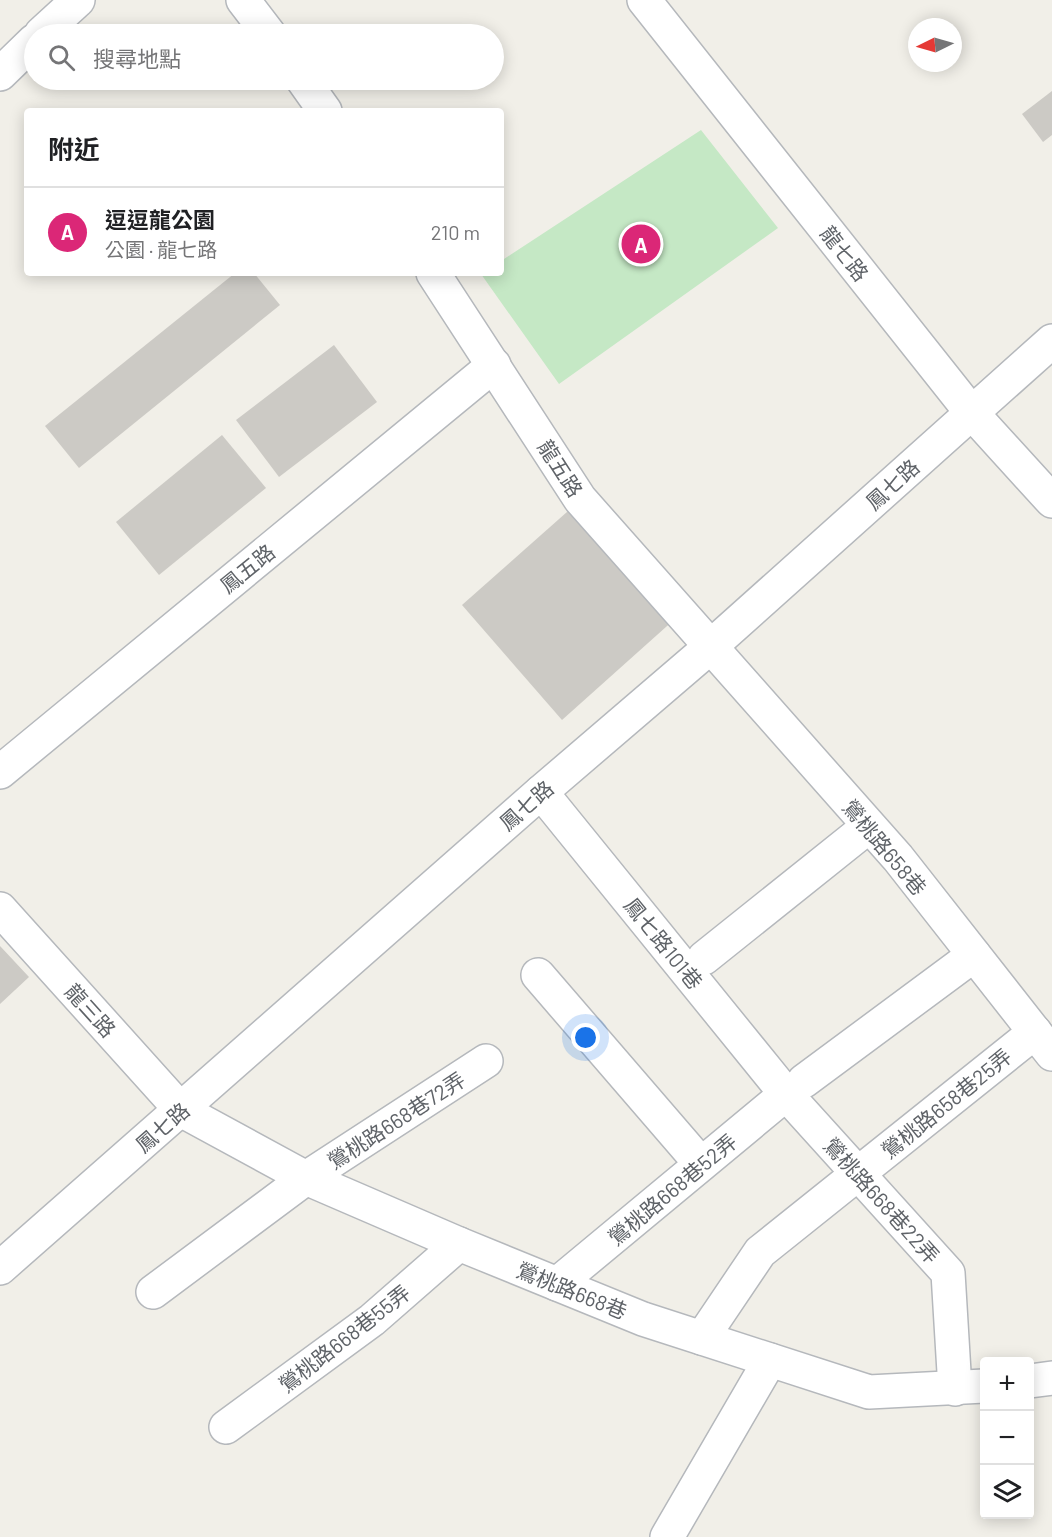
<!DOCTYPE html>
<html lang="zh-TW">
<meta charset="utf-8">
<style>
:root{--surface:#fff;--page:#f6f6f6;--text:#202124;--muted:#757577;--line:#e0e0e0;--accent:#db2777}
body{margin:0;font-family:Barlow,"Noto Sans TC",sans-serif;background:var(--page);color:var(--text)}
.controls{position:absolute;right:18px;bottom:18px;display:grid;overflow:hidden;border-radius:6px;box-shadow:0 3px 15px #0003}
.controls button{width:54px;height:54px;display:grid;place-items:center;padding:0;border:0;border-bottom:2px solid var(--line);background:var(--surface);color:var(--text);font:30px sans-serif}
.compass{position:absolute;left:908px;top:18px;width:54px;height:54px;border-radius:50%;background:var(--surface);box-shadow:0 3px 15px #0003;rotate:265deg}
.you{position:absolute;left:586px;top:1038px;width:21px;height:21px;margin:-15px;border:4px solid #fff;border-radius:50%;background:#1a73e8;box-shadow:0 0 0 9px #1a73e833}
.badge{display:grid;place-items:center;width:39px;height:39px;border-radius:50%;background:var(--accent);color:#fff;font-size:20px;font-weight:700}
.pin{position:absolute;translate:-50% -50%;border:3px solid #fff;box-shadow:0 2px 6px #0006}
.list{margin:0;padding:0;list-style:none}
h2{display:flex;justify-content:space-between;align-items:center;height:78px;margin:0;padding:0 24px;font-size:26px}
h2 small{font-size:20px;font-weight:400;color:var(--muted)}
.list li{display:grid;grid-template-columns:39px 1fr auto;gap:18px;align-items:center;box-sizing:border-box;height:90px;padding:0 24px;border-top:2px solid var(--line)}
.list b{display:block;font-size:22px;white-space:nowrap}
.list p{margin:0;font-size:20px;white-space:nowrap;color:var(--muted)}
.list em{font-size:20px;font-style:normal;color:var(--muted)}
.icon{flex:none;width:33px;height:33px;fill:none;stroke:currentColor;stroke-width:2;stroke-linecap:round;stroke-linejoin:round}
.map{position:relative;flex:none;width:1052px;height:1537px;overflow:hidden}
.search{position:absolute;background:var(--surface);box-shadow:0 3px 15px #0003;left:24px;top:24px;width:480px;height:66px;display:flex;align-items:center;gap:15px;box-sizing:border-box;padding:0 21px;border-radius:33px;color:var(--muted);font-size:22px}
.panel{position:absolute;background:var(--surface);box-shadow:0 3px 15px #0003;left:24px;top:108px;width:480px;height:168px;border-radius:6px}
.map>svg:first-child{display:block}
.green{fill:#c5e8c5}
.building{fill:#cccac5}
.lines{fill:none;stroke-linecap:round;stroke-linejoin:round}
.minor-casing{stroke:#b5b8bc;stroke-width:36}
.minor{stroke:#fff;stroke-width:33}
.labels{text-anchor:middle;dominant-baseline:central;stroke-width:4.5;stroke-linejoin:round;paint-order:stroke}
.street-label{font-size:21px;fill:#5f6368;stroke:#fff}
</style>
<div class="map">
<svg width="1052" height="1537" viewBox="0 0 1052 1537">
<rect width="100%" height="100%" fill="#f1efe8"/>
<path class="green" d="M 701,130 L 778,228 L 559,384 L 481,274 L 501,273 L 501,261 Z"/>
<g class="building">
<path d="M 1052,91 L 1052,135 L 1043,142 L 1022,114 Z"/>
<path d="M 235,273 L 254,273 L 280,305 L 79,468 L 45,426 Z"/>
<path d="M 334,345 L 377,402 L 279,477 L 236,420 Z"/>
<path d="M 222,435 L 266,488 L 159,575 L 116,522 Z"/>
<path d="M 576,504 L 676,618 L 562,720 L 462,605 Z"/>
<path d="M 0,946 L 29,977 L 0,1004 Z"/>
</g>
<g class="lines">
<defs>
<g id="minor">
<path d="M 243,0 L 269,34"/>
<path d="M 644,0 L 971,412 L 1052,501"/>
<path d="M 41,34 L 78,0"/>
<path d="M 0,74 L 34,41"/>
<path d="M 303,80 L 325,111"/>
<path d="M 433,273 L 580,499 L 898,858 L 1052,1054"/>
<path d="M 0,772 L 494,365"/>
<path d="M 541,792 L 786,1094 L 948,1273 L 955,1389"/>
<path d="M 0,909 L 181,1110 L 306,1178 L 459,1244 L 643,1319 L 869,1392 L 984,1386"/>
<path d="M 704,958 L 869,826"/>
<path d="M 538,975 L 701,1164"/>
<path d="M 804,1081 L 974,955"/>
<path d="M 0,1268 L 541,792 L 709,648 L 1052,341"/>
<path d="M 557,1284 L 786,1094"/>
<path d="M 153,1292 L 306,1178 L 486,1061"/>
<path d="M 702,1338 L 760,1252 L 1035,1032"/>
<path d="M 1030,1381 L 1052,1378"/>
<path d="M 226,1427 L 372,1320 L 459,1244"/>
<path d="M 667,1537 L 770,1360"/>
</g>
</defs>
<use href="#minor" class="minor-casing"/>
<use href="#minor" class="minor"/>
</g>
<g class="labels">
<g class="street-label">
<text transform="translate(845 253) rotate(52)">龍七路</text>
<text transform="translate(561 468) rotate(57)">龍五路</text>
<text transform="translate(892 484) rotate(-42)">鳳七路</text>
<text transform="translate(247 568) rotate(-39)">鳳五路</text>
<text transform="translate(526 805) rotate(-41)">鳳七路</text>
<text transform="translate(885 847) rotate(50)">鶯桃路658巷</text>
<text transform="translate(664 943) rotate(51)">鳳七路101巷</text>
<text transform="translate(91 1010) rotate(48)">龍三路</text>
<text transform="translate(946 1103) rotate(-39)">鶯桃路658巷25弄</text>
<text transform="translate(396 1120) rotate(-33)">鶯桃路668巷72弄</text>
<text transform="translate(162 1127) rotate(-41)">鳳七路</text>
<text transform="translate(672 1189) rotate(-40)">鶯桃路668巷52弄</text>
<text transform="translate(882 1200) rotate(48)">鶯桃路668巷22弄</text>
<text transform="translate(572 1290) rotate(22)">鶯桃路668巷</text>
<text transform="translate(344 1338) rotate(-38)">鶯桃路668巷55弄</text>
</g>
</g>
</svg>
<div class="controls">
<button>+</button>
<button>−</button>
<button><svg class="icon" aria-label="layers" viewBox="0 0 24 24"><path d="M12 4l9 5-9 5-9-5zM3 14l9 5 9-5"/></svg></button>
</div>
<svg class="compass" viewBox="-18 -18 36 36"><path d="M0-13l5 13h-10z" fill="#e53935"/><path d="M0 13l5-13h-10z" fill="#757577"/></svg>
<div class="you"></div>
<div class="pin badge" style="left:641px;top:244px">A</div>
<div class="search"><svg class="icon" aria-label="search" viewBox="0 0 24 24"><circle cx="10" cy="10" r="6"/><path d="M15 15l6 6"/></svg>搜尋地點</div>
<section class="panel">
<h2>附近<small></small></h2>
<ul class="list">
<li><span class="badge">A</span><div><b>逗逗龍公園</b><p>公園 · 龍七路</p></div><em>210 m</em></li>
</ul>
</section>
</div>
